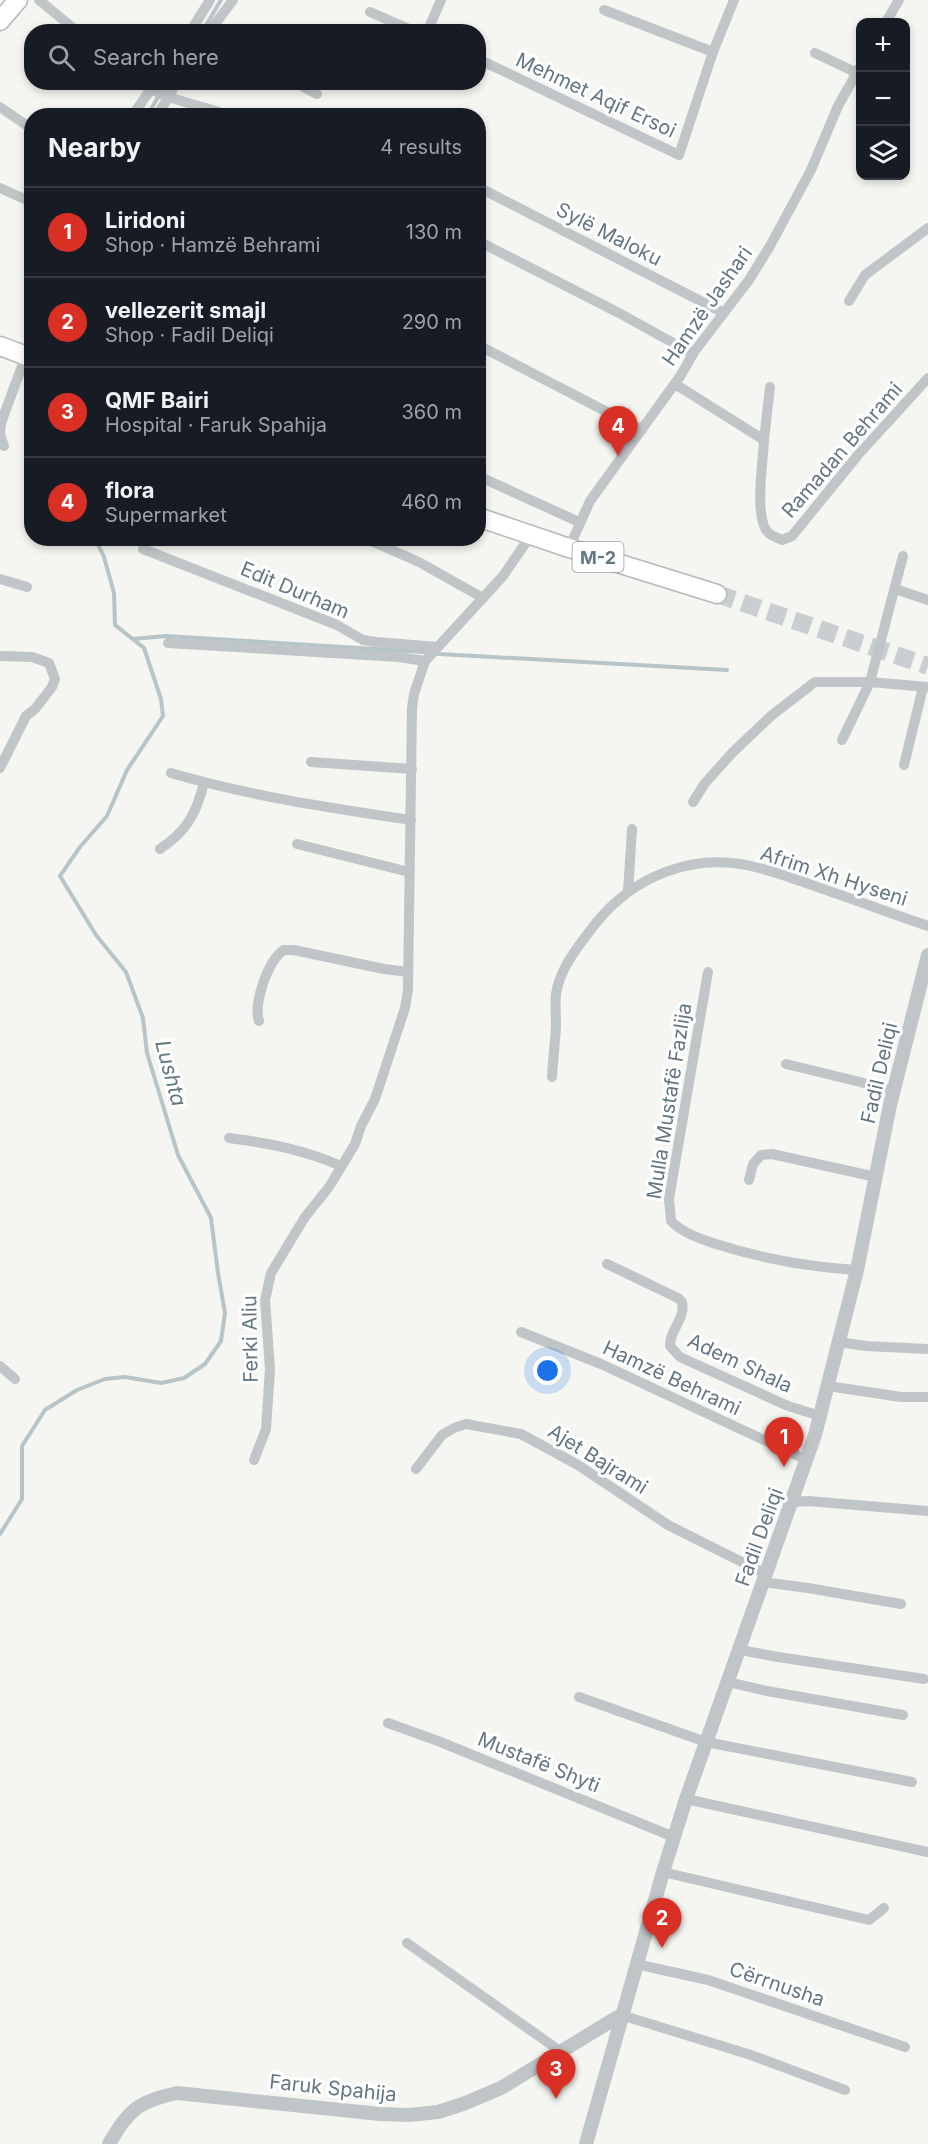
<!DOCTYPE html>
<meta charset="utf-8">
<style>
:root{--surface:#171b24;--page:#242831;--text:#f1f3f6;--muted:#9ea1a6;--line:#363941;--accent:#d93025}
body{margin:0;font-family:Inter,sans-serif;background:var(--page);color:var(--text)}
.controls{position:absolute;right:18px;top:18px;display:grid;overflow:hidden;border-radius:12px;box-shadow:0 3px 9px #0003}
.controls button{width:54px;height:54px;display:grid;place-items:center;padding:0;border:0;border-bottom:2px solid var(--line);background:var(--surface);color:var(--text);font:30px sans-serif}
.you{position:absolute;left:548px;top:1371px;width:21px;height:21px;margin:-15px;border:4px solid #fff;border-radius:50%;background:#1a73e8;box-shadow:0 0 0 9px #1a73e833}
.badge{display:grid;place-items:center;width:39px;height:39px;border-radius:50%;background:var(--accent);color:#fff;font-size:20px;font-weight:700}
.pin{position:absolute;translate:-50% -50px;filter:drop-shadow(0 2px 3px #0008)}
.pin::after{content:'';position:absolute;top:32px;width:21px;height:18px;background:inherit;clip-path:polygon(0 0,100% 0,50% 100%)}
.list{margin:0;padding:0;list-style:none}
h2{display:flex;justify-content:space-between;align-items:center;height:78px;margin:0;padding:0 24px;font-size:26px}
h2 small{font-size:20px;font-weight:400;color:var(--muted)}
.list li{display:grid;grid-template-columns:39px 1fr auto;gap:18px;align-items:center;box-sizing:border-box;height:90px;padding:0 24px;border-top:2px solid var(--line)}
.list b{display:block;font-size:22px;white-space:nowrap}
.list p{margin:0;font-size:20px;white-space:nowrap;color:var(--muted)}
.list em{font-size:20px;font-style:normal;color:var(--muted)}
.icon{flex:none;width:33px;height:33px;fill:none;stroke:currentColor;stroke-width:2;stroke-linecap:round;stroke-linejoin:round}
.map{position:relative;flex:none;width:928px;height:2144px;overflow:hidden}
.search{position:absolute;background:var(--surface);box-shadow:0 3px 9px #0003;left:24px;top:24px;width:462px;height:66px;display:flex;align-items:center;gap:15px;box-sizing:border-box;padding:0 21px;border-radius:24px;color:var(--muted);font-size:22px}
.panel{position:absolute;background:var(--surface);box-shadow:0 3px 9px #0003;left:24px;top:108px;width:462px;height:438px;border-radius:24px}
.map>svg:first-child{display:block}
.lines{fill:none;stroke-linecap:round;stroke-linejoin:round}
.stream{stroke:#b7c5c8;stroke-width:4}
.primary-tunnel{stroke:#c9cfd0;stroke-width:18;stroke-dasharray:18 9;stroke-linecap:butt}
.primary-casing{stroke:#b3b8bb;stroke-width:21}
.minor{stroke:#c0c5c7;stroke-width:10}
.tertiary{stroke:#c0c5c7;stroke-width:14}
.primary{stroke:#fff;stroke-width:18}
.labels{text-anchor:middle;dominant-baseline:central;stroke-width:6;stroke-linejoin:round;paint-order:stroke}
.shield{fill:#fff;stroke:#92a0a8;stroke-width:1.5}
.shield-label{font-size:18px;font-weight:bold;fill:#637783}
.street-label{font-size:20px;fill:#637783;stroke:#fff}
.water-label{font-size:21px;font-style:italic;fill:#5f7a80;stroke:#fff}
</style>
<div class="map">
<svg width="928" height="2144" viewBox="0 0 928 2144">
<rect width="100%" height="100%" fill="#f5f5f1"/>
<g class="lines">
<g class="stream">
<path d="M 202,32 L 221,0"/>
<path d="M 147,116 L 167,82"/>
<path d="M 133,639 L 166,636 L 424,652"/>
<path d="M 439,654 L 727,670"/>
<path d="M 0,1534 L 22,1499 L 22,1446 L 45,1410 L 77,1390 L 105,1379 L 125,1377 L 161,1383 L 184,1378 L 205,1364 L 221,1341 L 225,1313 L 218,1273 L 211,1218 L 178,1155 L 147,1053 L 143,1018 L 126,972 L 96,935 L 60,876 L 80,847 L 107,816 L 127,770 L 163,716 L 161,699 L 144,648 L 115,625 L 114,593 L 104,557 L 95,538"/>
</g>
<path class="primary-tunnel" d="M 717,594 L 928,666"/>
<defs>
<g id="primary">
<path d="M 0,21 L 18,0"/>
<path d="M 0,346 L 32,358"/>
<path d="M 478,517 L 569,548 L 717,594"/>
</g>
</defs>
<use href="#primary" class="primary-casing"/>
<g class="minor">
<path d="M 39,0 L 78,32"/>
<path d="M 604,10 L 713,52"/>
<path d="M 370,12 L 416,32"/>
<path d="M 886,22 L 899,0"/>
<path d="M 190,32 L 210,0"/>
<path d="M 209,32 L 233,0"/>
<path d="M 427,32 L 441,0"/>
<path d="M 815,53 L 857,73"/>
<path d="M 478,59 L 679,155 L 713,52 L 734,0"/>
<path d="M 140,82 C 165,101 201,104 230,116"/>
<path d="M 294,82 L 317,94"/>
<path d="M 0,107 L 32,129"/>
<path d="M 132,116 L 156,82"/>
<path d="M 157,116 L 177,82"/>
<path d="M 478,187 L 724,313"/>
<path d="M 0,188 L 27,200"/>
<path d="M 478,241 L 621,314 L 693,354"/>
<path d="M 849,301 L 865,275 L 928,228"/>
<path d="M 478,345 L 642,430"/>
<path d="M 675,384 L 764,440 C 763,462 755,512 766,530 C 770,536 776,537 782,540 L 792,536 L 858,455 L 928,378"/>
<path d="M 764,440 L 770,387"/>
<path d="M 4,446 L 0,434 L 1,423 L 26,355"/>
<path d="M 478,476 L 579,522"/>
<path d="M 364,538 L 419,562 L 483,598"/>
<path d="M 569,548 L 590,501 L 681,375 L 694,352 L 749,280 L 770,246 L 811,170 L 838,106 L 860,67"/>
<path d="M 143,549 L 337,625 L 363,640 L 376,642 L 437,647"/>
<path d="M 0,579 L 27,587"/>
<path d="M 895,589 L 928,600"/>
<path d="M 168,643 L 399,657 L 425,661"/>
<path d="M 0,656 L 32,657 L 49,663 L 55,679 L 52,687 L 35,709 L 26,716 L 0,768"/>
<path d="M 842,740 L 870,682 L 903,556"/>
<path d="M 311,762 L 412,769"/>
<path d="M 904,765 L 923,687"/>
<path d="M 171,773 C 249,796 331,808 411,820"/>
<path d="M 693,802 L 705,783 L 733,752 L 772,715 L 815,682 L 870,682 L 928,687"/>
<path d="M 297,844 L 409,872"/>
<path d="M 160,849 C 187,831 196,814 204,783"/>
<path d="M 628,892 L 632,829"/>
<path d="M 708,972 L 669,1199 L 671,1221 C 684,1234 699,1238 716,1244 C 763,1259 809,1267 857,1270"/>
<path d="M 259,1021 C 253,1004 268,960 284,950 L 294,950 L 384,969 L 408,972"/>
<path d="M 786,1064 L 893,1090"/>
<path d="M 552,1077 C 553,1060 555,1043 556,1026 C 556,1016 555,1005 556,994 C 560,967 580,944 596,923 C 635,875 694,852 755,867 C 777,872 798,880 820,888 C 856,900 892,914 928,926"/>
<path d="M 229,1138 C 268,1143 305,1150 341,1166"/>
<path d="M 749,1180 L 753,1164 L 761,1155 L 772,1154 L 876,1177"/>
<path d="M 607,1264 L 678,1298 L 682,1302 C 686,1318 669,1331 670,1346 L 680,1357 L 788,1406 L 820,1416"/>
<path d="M 521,1332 L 601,1364 L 807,1460"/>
<path d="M 839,1342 L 866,1346 L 928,1349"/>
<path d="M 0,1366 L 15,1379"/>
<path d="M 828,1386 L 901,1397 L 928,1397"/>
<path d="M 254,1460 L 266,1429 L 270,1369 L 265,1300 L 271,1273 L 305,1217 L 329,1187 L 355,1144 L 361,1126 L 375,1099 L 405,1008 L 408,990 L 412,708 L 414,694 L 425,661 L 503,576 L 531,535"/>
<path d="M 416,1469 L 442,1435 L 454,1428 L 466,1424 L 521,1434 L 578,1465 L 668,1525 L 766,1574"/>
<path d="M 792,1502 L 808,1501 L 928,1511"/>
<path d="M 763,1582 L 808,1588 L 901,1604"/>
<path d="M 740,1650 L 778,1657 L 924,1679"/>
<path d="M 728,1682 L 767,1691 L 903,1715"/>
<path d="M 579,1697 L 706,1742 L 912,1782"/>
<path d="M 388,1723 L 438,1741 L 674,1837"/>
<path d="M 686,1799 L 928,1852"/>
<path d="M 663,1872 L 869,1920 L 884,1908"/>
<path d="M 407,1943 L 560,2051"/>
<path d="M 636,1964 L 708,1980 L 905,2047"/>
<path d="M 621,2015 L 748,2054 L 845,2090"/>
</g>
<g class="tertiary">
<path d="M 109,2144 C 128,2110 139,2101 177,2093 L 380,2114 L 409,2115 L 438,2112 L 463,2104 L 501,2088 L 621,2015"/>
<path d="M 586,2144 L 663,1872 L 686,1799 L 815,1435 L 857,1270 L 890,1105 L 928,955"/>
</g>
<use href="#primary" class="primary"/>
</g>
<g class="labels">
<rect class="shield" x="572.5" y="542" width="51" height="30" rx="4.5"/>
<g class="shield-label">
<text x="598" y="557">M-2</text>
</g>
<g class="street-label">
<text transform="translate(596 95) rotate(25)">Mehmet Aqif Ersoi</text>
<text transform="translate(609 234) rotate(27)">Sylë Maloku</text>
<text transform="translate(707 306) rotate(-55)">Hamzë Jashari</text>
<text transform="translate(842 450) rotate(-49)">Ramadan Behrami</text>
<text transform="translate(295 590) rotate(23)">Edit Durham</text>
<text transform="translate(834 876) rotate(18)">Afrim Xh Hyseni</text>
<text transform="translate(879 1073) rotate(-77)">Fadil Deliqi</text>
<text transform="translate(669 1101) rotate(-81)">Mulla Mustafë Fazlija</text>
<text transform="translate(250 1339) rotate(-91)">Ferki Aliu</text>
<text transform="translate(740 1363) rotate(25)">Adem Shala</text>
<text transform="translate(672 1378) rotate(25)">Hamzë Behrami</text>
<text transform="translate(598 1459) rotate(32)">Ajet Bajrami</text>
<text transform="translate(759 1537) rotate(-70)">Fadil Deliqi</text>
<text transform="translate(539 1762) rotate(22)">Mustafë Shyti</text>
<text transform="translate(777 1984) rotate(19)">Cërrnusha</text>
<text transform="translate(333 2088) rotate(6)">Faruk Spahija</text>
</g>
<g class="water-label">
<text transform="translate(171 1073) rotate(75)">Lushta</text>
</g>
</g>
</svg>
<div class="controls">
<button>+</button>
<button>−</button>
<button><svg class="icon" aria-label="layers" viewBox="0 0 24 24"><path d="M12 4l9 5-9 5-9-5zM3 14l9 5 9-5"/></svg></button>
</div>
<div class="you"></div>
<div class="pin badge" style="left:784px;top:1467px">1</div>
<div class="pin badge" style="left:662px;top:1948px">2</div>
<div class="pin badge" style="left:556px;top:2099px">3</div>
<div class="pin badge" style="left:618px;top:456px">4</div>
<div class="search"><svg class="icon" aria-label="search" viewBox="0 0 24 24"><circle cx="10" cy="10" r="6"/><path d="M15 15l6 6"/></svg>Search here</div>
<section class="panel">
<h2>Nearby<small>4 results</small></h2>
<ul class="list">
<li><span class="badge">1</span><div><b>Liridoni</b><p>Shop · Hamzë Behrami</p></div><em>130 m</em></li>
<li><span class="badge">2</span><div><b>vellezerit smajl</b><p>Shop · Fadil Deliqi</p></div><em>290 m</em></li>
<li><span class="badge">3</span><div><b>QMF Bairi</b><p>Hospital · Faruk Spahija</p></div><em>360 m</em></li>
<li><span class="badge">4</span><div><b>flora</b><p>Supermarket</p></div><em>460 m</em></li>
</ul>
</section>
</div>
